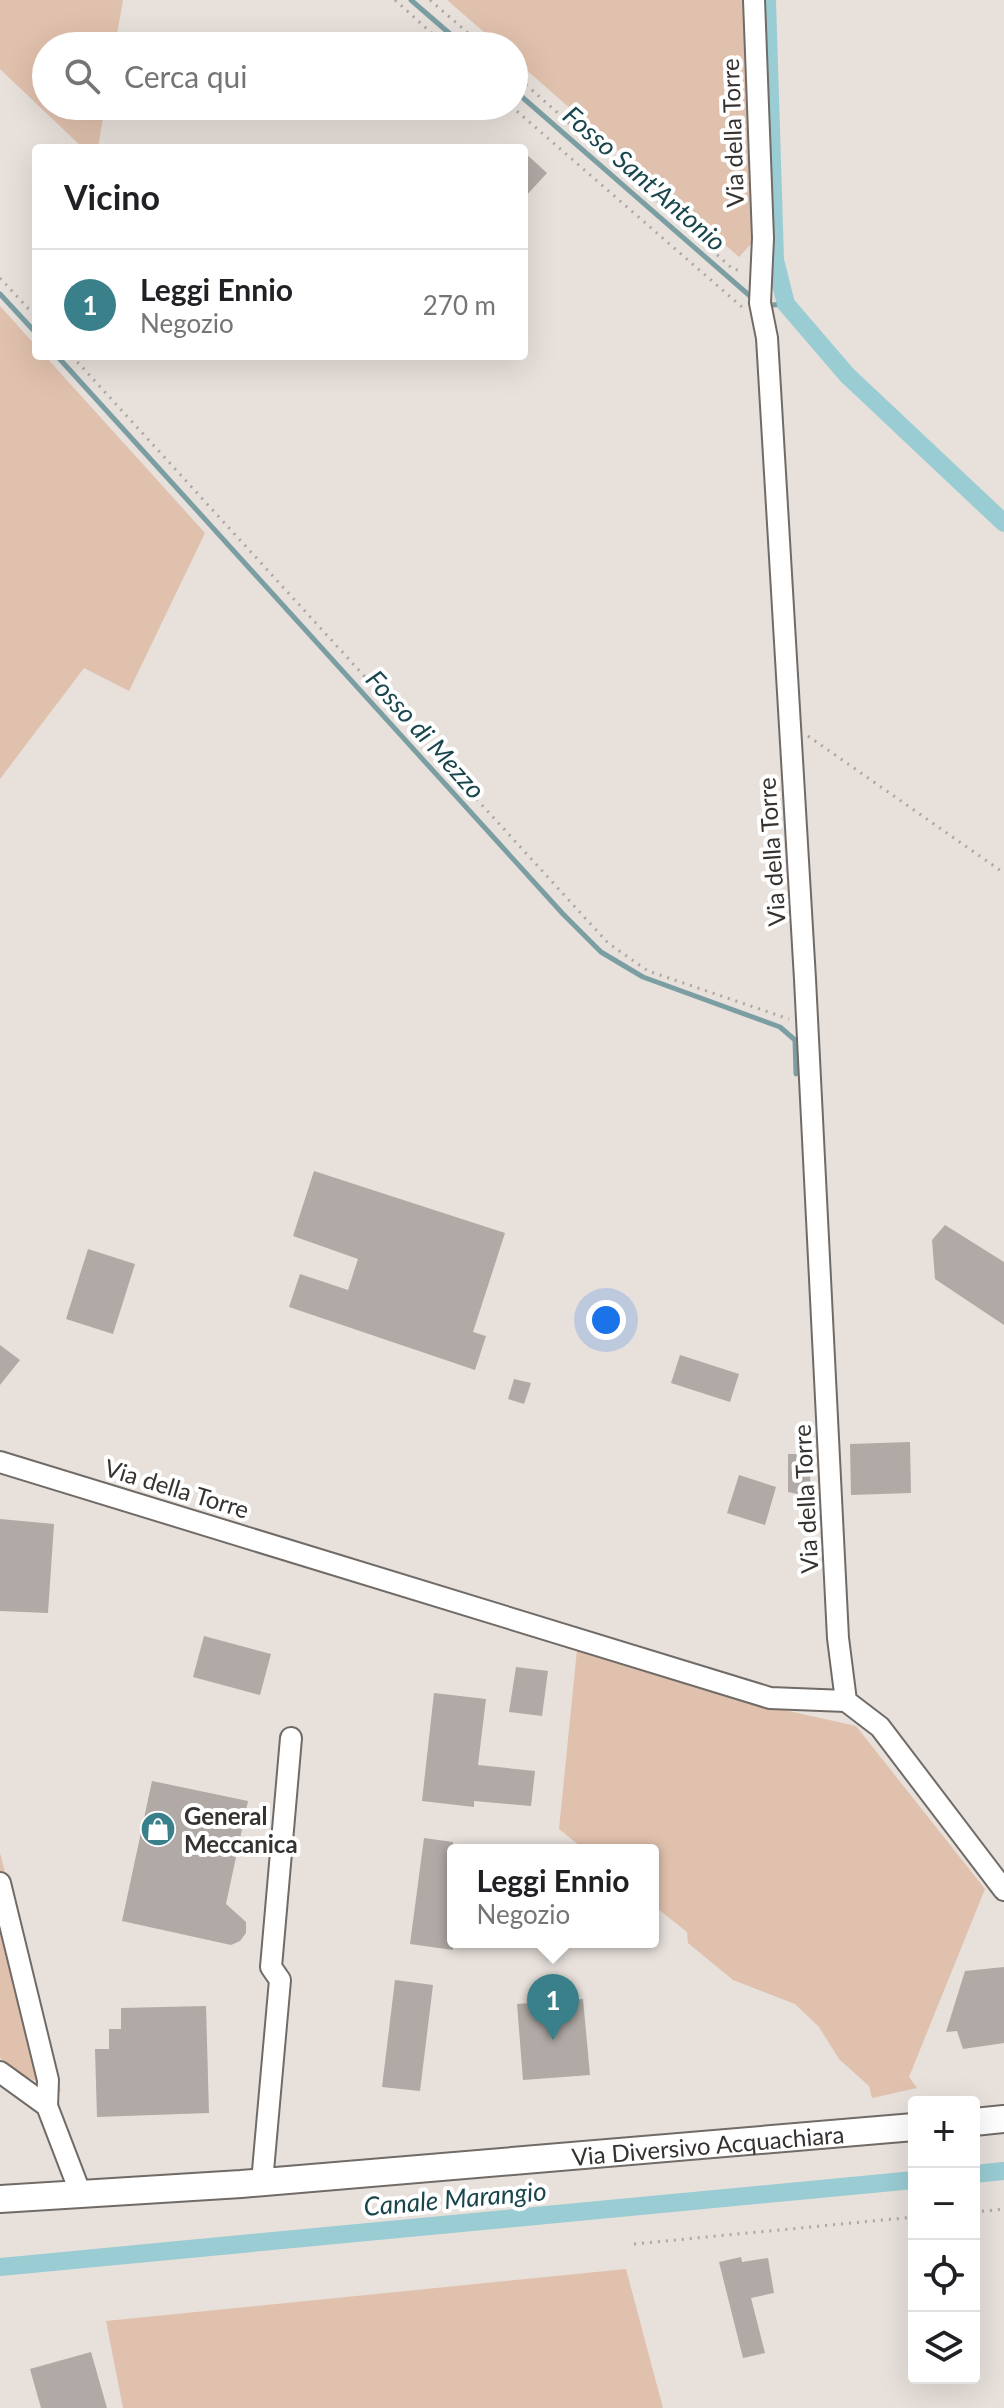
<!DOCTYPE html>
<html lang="it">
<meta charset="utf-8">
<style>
:root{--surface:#fff;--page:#f2f2f2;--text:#202124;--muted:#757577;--line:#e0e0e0;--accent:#39808a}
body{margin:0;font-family:Lato,sans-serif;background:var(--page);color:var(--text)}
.controls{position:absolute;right:24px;bottom:24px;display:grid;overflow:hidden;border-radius:8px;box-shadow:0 8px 32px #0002}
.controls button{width:72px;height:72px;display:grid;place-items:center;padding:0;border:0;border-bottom:2px solid var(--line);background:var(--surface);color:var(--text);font:40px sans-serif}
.you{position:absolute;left:606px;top:1320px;width:28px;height:28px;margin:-20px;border:6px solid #fff;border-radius:50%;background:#1a73e8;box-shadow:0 0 0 12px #1a73e833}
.badge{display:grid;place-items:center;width:52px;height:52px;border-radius:50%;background:var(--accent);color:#fff;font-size:26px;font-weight:700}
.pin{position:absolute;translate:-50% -66px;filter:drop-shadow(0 2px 4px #0008)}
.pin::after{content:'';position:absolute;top:42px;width:28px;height:24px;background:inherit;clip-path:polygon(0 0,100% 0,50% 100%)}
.popup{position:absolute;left:447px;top:1844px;width:212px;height:104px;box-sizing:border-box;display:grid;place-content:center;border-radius:8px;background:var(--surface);filter:drop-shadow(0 2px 6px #0005);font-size:26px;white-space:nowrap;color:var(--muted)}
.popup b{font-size:30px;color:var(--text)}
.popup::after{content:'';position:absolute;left:50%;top:100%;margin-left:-16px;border:16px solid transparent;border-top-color:var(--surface)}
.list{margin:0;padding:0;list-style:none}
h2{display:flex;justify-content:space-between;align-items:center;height:104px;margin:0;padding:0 32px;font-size:34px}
h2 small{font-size:26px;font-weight:400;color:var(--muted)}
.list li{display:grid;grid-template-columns:52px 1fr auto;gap:24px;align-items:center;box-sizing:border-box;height:112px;padding:0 32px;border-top:2px solid var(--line)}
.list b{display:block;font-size:30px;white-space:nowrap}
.list p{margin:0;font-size:26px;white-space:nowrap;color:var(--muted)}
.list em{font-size:26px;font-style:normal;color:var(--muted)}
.icon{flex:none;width:44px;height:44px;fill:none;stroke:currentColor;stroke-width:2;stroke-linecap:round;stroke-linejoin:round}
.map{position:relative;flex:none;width:1004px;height:2408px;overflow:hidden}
.search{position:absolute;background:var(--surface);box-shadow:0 8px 32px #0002;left:32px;top:32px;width:496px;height:88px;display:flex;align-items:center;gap:20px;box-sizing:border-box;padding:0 28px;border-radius:44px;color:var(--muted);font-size:30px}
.panel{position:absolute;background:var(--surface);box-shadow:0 8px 32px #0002;left:32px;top:144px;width:496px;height:216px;border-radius:8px}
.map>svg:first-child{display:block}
.green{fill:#e0c1ad}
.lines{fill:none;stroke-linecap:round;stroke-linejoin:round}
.stream{stroke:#7b9ea2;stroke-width:5}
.canal{stroke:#99ccd3;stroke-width:18}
.building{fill:#b0a9a5}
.minor-casing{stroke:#716b67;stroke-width:24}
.major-casing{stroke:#716b67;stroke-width:30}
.path{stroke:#aca7a3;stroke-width:3;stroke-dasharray:2 6;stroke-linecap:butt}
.minor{stroke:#fff;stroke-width:20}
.major{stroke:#fff;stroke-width:26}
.labels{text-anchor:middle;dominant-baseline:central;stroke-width:8;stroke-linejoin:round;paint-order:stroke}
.street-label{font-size:24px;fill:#353230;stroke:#fff}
.poi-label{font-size:24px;font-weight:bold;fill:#353230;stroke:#fff;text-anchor:start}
.water-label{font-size:26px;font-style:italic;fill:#18464c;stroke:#fff}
</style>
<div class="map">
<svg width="1004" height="2408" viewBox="0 0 1004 2408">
<rect width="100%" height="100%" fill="#e7e0db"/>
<g class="green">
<path d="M 0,0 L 123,0 L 115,46 L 46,46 L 46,106 L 105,106 L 98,148 L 83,148 L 0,69 Z"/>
<path d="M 447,0 L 743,0 L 753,242 L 739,257 L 514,59 L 514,46 L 500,46 Z"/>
<path d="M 0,306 L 36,346 L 36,356 L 45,356 L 205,533 L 129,691 L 84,668 L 0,779 Z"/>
<path d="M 577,1650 L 793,1712 L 856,1726 L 985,1889 L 909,2077 L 917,2088 L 872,2098 L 869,2086 L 839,2059 L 819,2027 L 795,2004 L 733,1980 L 688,1943 L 687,1932 L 653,1905 L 653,1850 L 585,1850 L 559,1829 Z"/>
<path d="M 0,1853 L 61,2092 L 20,2074 L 0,2058 Z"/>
<path d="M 626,2269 L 663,2408 L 123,2408 L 106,2321 Z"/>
</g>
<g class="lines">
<g class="stream">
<path d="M 411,0 L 464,46"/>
<path d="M 514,90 L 750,296"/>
<path d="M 0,294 L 36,333"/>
<path d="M 772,305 L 786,304"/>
<path d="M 57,356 L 563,914 L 601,952 L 643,977 L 780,1027 L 795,1040 L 796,1074"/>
</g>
<g class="canal">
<path d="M 767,0 L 775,260 L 786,304 L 847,375 L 1004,523"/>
<path d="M 974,2174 L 1004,2171"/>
<path d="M 0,2267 L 914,2180"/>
</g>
</g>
<g class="building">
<path d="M 524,152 L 547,173 L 524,198 Z"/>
<path d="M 314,1171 L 505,1233 L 473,1332 L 486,1336 L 475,1370 L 289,1307 L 300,1274 L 348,1290 L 358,1259 L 293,1236 Z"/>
<path d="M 945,1225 L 1004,1262 L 1004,1325 L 935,1279 L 932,1240 Z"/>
<path d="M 88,1249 L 135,1264 L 113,1334 L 66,1319 Z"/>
<path d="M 0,1345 L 20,1360 L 0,1385 Z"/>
<path d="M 680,1355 L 739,1374 L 730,1402 L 671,1383 Z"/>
<path d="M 514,1379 L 531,1383 L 524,1404 L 508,1399 Z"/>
<path d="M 910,1442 L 911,1493 L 851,1495 L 850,1444 Z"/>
<path d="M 788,1454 L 809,1454 L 811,1497 L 788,1492 Z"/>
<path d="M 739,1475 L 776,1487 L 765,1525 L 727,1513 Z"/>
<path d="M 0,1519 L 54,1524 L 48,1613 L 0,1611 Z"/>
<path d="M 204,1636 L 271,1654 L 260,1695 L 193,1677 Z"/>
<path d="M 516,1667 L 548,1671 L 542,1716 L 509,1712 Z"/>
<path d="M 434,1693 L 486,1699 L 478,1765 L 535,1771 L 531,1806 L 474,1801 L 474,1807 L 422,1801 Z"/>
<path d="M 152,1781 L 248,1801 L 226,1904 L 246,1922 L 246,1933 L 240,1941 L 231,1945 L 122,1921 Z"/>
<path d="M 424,1838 L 453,1842 L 453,1950 L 410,1944 Z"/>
<path d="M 1004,1967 L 1004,2043 L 963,2049 L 957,2031 L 946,2032 L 965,1971 Z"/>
<path d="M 395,1980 L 433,1985 L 420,2091 L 382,2087 Z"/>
<path d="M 583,1999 L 590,2075 L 523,2080 L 517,2004 Z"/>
<path d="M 206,2006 L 209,2113 L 97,2117 L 95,2049 L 109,2049 L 109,2029 L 121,2029 L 121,2008 Z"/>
<path d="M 741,2257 L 742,2262 L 768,2258 L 774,2293 L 751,2298 L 765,2353 L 743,2358 L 719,2262 Z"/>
<path d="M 91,2352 L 107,2408 L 41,2408 L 30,2369 Z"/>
</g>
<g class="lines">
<defs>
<g id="minor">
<path d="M 754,0 L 763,238 L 760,303 L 767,338 L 805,979 L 838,1638 L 846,1701 L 880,1727 L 1004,1890"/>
<path d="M 0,1462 L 770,1698 L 846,1701"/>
<path d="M 0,1883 L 48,2080 L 47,2106"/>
<path d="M 0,2072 L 47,2106 L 80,2192"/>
<path d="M 262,2182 L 280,1980 L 271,1967 L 291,1738"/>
</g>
<g id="major">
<path d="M 974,2122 L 1004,2119"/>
<path id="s1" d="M 0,2199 L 241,2184 L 914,2127"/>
</g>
</defs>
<use href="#minor" class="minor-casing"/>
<use href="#major" class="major-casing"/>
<g class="path">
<path d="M 395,0 L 446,46"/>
<path d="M 430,0 L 483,46"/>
<path d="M 514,74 L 733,269 L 742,271"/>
<path d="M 511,106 L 742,307"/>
<path d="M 0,278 L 36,317"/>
<path d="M 72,356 L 608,943 L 648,971 L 789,1019"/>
<path d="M 808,736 L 1004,873"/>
<path d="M 974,2212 L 1004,2209"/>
<path d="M 634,2244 L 914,2217"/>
</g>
<use href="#minor" class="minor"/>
<use href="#major" class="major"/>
</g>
<defs>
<symbol id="shop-disc" viewBox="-11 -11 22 22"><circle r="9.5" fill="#39808a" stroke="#fff"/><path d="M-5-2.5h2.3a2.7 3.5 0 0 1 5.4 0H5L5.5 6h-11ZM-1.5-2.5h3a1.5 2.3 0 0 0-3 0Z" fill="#fff"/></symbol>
</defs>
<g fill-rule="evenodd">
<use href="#shop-disc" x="138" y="1809" width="40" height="40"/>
</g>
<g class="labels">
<g class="street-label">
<text transform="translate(732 133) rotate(-92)">Via della Torre</text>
<text transform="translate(771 852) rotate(-94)">Via della Torre</text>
<text transform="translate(177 1488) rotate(17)">Via della Torre</text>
<text transform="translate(805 1499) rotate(-93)">Via della Torre</text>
<text stroke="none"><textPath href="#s1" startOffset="710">Via Diversivo Acquachiara</textPath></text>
</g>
<g class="poi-label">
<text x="184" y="1815">General<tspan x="184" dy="28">Meccanica</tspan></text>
</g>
<g class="water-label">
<text transform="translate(645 178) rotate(41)">Fosso Sant'Antonio</text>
<text transform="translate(426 734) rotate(48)">Fosso di Mezzo</text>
<text transform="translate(455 2198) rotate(-5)">Canale Marangio</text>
</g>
</g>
</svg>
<div class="controls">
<button>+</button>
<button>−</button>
<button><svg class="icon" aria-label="locate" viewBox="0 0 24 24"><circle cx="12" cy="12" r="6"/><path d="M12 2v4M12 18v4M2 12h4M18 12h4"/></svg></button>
<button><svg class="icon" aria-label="layers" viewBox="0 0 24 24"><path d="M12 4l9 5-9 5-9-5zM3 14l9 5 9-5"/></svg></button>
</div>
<div class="you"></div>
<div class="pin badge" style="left:553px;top:2040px">1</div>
<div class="popup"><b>Leggi Ennio</b>Negozio</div>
<div class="search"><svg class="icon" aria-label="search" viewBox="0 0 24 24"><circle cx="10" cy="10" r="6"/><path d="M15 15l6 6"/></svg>Cerca qui</div>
<section class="panel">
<h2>Vicino<small></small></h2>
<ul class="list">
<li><span class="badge">1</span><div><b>Leggi Ennio</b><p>Negozio</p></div><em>270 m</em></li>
</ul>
</section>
</div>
